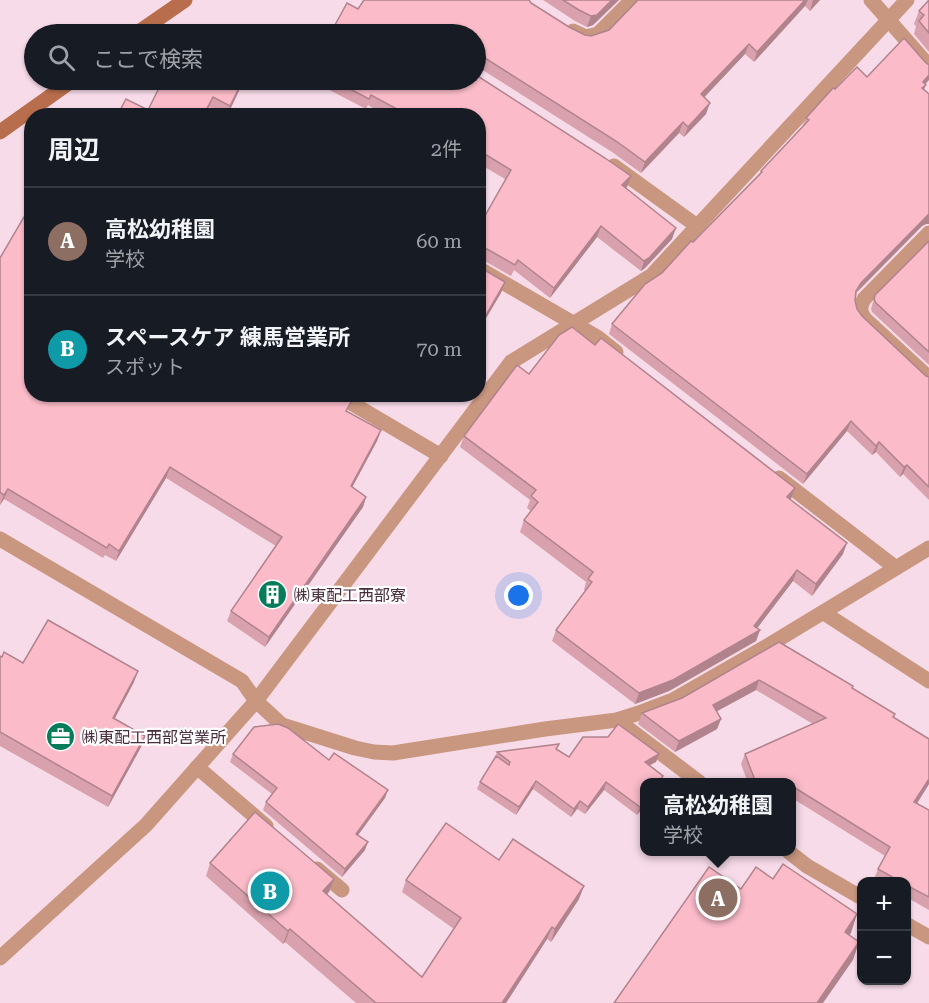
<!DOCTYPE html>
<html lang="ja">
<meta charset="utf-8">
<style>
:root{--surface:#171b24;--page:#242831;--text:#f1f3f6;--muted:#9ea1a6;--line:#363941;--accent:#ea580c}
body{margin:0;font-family:"Roboto Serif","Noto Sans JP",serif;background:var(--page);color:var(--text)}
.controls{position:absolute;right:18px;bottom:18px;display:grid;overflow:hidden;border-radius:12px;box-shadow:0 2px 4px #0004}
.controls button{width:54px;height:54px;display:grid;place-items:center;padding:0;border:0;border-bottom:2px solid var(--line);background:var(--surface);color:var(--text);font:30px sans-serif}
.you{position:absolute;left:519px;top:596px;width:21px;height:21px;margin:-15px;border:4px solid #fff;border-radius:50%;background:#1a73e8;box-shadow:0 0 0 9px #1a73e833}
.badge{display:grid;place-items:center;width:39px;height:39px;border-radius:50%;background:var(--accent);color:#fff;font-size:20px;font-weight:700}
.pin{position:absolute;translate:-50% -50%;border:3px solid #fff;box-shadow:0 2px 6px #0006}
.popup{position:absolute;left:640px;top:778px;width:156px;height:78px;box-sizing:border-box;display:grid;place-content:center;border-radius:12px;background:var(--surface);filter:drop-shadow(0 2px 4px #0005);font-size:20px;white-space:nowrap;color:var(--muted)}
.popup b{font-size:22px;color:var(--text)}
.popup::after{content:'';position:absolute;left:50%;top:100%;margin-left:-12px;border:12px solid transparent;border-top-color:var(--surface)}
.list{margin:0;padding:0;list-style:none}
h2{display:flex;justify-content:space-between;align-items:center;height:78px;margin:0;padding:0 24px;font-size:26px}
h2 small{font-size:20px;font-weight:400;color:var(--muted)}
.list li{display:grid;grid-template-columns:39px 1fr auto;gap:18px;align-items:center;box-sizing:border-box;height:108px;padding:0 24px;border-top:2px solid var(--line)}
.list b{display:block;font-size:22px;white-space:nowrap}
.list p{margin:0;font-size:20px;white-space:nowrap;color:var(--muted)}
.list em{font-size:20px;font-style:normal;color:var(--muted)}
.icon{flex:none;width:33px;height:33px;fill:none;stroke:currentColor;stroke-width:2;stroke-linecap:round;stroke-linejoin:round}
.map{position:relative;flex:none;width:929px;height:1003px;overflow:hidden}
.search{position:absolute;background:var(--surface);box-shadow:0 2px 4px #0004;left:24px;top:24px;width:462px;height:66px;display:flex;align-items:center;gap:15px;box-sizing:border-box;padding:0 21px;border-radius:33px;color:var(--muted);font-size:22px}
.panel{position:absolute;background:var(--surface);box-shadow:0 2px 4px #0004;left:24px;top:108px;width:462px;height:294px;border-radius:24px}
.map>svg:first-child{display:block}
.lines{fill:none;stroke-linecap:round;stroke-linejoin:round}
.service{stroke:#c9967f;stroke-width:15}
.minor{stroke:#c9967f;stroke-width:15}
.secondary{stroke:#b86e4c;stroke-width:15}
.wall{fill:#d8a1ad}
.shaded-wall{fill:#b0838d}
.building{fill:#fbbbc9;stroke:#b0838d;stroke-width:1.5}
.labels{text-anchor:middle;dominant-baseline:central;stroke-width:4.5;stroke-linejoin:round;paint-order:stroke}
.poi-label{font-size:16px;fill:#482d3c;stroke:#fff;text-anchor:start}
</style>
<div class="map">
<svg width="929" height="1003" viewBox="0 0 929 1003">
<rect width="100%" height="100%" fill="#f7dbe9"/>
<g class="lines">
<g class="service">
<path d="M 614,166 L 697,226"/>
<path d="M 197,767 L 266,826"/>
<path d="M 317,869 L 342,890"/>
</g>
<g class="minor">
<path d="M 871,0 L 929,66"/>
<path d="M 573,31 L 586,37 L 598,34 L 632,0"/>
<path d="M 929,233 L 864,299 C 860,306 859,312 865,319 L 929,378"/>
<path d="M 478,268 L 597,337 L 616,352"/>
<path d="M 336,394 L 441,456"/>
<path d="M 779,478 L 896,568"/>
<path d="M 0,539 L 242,681 L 256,701 L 282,725 L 355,748 L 374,752 L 393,753 L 545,729 L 617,720 L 639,713 L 673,700 L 769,645 L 929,548"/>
<path d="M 824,613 L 929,681"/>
<path d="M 617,720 L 699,782"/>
<path d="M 789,852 L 807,866 L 862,898"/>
<path d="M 906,924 L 929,937"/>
<path d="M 0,958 L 146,825 L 256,701 L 511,362 L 651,276 L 907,0"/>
</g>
<g class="secondary">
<path d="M 136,34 L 185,0"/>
<path d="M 0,132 L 73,80"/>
</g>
</g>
<g class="wall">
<path d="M 543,0 L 619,0 L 593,25 L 587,27 L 575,21 Z"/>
<path d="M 638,0 L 820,0 L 810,11 L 805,6 L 754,62 L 745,54 L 704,97 L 706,114 L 684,137 L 679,133 L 641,173 L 612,152 L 481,69 L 476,67 L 476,34 L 358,9 L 531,3 L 569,27 L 585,35 L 591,36 L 609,30 Z"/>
<path d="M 929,0 L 929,52 L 914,34 L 916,26 L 914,24 L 919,11 Z"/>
<path d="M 926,63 L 926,84 L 924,89 L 929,94 L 929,224 L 926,224 L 922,226 L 857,292 L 855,300 L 857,309 L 862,316 L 926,376 L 929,377 L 929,500 L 903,474 L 900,477 L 876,452 L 872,455 L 847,431 L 803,484 L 609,334 L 612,324 L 760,173 L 761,171 L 802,127 L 806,118 L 835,89 L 867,77 Z"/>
<path d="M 244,80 L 227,116 L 209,107 L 205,116 L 117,116 L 148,110 Z"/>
<path d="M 310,80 L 476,80 L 627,187 L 626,188 L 672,239 L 645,268 L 641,271 L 597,237 L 550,298 L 514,270 L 511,276 L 483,260 L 479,258 L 505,179 L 478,163 L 478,116 L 386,116 L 368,105 L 366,109 Z"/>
<path d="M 24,217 L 348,412 L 381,430 L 377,441 L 352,487 L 366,497 L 363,507 L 265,647 L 227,621 L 231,611 L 276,546 L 166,478 L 116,561 L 105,555 L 103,558 L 4,499 L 0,505 L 0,258 Z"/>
<path d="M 929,241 L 929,365 L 872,312 L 871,309 L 875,295 Z"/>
<path d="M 529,374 L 791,499 L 790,500 L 843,554 L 812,596 L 793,581 L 757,628 L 760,630 L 756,641 L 669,691 L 635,704 L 552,641 L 556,630 L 585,591 L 584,590 L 586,582 L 520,532 L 524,520 L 531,511 L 527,508 L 530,500 L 460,447 L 464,436 Z"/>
<path d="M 779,642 L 852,688 L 894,718 L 929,784 L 917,803 L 929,810 L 929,910 L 906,897 L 906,882 L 878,882 L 874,879 L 878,869 L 885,856 L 792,798 L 792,783 L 748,783 L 741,764 L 745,754 L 813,724 L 756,690 L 717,711 L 721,719 L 717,729 L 675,752 L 638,724 L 642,713 L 682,698 Z"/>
<path d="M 0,656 L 23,663 L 134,682 L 115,718 L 145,736 L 141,747 L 108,807 L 0,746 Z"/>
<path d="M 557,749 L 569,757 L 659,754 L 656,762 L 650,765 L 663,776 L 661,783 L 645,783 L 645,805 L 637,815 L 604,790 L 585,814 L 577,809 L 571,817 L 533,789 L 516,815 L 477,789 L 480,782 L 495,758 L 497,752 Z"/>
<path d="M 233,754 L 329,760 L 385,798 L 358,835 L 365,850 L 342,877 L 263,810 L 266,802 L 272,794 L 230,762 Z"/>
<path d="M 499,860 L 579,899 L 551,942 L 547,939 L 506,1003 L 356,1003 L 285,942 L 283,944 L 206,876 L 210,863 L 334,879 L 329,892 L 327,894 L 422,977 L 454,929 L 402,892 L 406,880 Z"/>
</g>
<g class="shaded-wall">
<path d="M 612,0 L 619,0 L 593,25 L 587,27 L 591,16 Z"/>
<path d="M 805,0 L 808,0 L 805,6 L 754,62 L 757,52 Z"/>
<path d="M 813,0 L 820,0 L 810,11 Z"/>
<path d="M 749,44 L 745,54 L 697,105 L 701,94 Z"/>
<path d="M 480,57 L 476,67 L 476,59 Z"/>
<path d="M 929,75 L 929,80 L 923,87 L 926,85 L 922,94 L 923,82 Z"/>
<path d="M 243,80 L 244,80 L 227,116 L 230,106 Z"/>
<path d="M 213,97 L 209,107 L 205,116 L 203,116 Z"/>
<path d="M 710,103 L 706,114 L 684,137 L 688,127 Z"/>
<path d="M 683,122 L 679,133 L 641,173 L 645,162 Z"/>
<path d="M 631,176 L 627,187 L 618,196 L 622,185 Z"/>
<path d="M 929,214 L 929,224 L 926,224 L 922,226 L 857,292 L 853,301 L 861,283 L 926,217 Z"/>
<path d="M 601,226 L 597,237 L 550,298 L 554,288 Z"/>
<path d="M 676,228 L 672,239 L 645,268 L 641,271 L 644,261 Z"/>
<path d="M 482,248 L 479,258 L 478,249 Z"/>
<path d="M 505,282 L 501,293 L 478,332 L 478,329 Z"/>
<path d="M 851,421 L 847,431 L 803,484 L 807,474 Z"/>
<path d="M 381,430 L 377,441 L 347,497 L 351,486 Z"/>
<path d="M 879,442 L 876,452 L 872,455 L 876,446 Z"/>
<path d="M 907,465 L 903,474 L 900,477 L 904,467 Z"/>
<path d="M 170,467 L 166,478 L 116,561 L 119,551 Z"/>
<path d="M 795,488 L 791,499 L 783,509 L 787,497 Z"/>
<path d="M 8,489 L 4,499 L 0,505 L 4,495 Z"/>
<path d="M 366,497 L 363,507 L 265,647 L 269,637 Z"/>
<path d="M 847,543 L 843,554 L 812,596 L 816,584 Z"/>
<path d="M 797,570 L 793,581 L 752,635 L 760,630 L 756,641 L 669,691 L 635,704 L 639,693 L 754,626 Z"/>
<path d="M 138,671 L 134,682 L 109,729 L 113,718 Z"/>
<path d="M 759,680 L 756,690 L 710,715 L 713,705 Z"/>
<path d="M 721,719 L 717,729 L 675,752 L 679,741 Z"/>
<path d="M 145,736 L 141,747 L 108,807 L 112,796 Z"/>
<path d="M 659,754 L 656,762 L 642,769 L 645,762 Z"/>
<path d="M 929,779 L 929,784 L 911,813 L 914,802 Z"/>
<path d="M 536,781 L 533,789 L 516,815 L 519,807 Z"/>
<path d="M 606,782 L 604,790 L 585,814 L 588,807 Z"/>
<path d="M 388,790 L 385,798 L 353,842 L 356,834 Z"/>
<path d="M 580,801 L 577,809 L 571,817 L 574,809 Z"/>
<path d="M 645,801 L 645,805 L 637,815 L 640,807 Z"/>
<path d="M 368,842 L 365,850 L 342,877 L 345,869 Z"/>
<path d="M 334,879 L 329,892 L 318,904 L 323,891 Z"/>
<path d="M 584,886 L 579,899 L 551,942 L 555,929 Z"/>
<path d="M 857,914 L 851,933 L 839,950 L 845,932 Z"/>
<path d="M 552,927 L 547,939 L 506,1003 L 502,1003 Z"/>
<path d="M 290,929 L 285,942 L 283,944 L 288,931 Z"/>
<path d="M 859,942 L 853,960 L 823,1003 L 817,1003 Z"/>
</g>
<g class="building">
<path d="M 364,0 L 529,0 L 531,3 L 569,27 L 585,35 L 591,36 L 609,30 L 638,0 L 805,0 L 757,52 L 749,44 L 701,94 L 710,103 L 688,127 L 683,122 L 645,162 L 616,141 L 485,58 L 480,57 L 476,59 L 476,34 L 330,34 L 347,3 L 358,9 Z"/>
<path d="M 563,0 L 612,0 L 597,15 L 591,16 L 579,10 Z"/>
<path d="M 929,0 L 929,33 L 919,21 L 924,15 L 919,11 Z"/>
<path d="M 904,38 L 926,63 L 929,65 L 929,75 L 923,82 L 926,85 L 922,88 L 929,94 L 929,214 L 926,217 L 861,283 L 856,291 L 855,300 L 857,309 L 862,316 L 926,376 L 929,377 L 929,487 L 907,465 L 904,467 L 879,442 L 876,446 L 851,421 L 807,474 L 612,324 L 645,284 L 662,273 L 691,241 L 693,242 L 762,172 L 761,171 L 809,120 L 806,118 L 833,88 L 835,89 L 857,67 L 867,77 Z"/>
<path d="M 476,75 L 605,158 L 631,176 L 622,185 L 676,228 L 649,258 L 644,261 L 601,226 L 554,288 L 518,260 L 515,265 L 487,249 L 482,248 L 478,249 L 478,228 L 511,170 L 478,150 L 478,116 L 423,116 L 412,109 L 408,115 L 371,95 L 369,99 L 333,80 L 476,80 Z"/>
<path d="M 163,80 L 243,80 L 230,106 L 213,97 L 204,114 L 201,113 L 200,116 L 117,116 L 126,99 L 148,110 Z"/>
<path d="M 32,202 L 32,394 L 340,394 L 351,402 L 346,411 L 381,430 L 351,486 L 366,497 L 269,637 L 231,611 L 282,537 L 170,467 L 119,551 L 109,544 L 107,548 L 8,489 L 4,495 L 0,492 L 0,258 L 24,217 Z"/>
<path d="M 929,241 L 929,352 L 876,303 L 874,299 L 875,295 Z"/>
<path d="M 478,266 L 505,282 L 478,329 Z"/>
<path d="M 572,327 L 595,345 L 601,338 L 795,488 L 787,497 L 847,543 L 816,584 L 797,570 L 754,626 L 760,630 L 673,680 L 639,693 L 556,630 L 592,582 L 588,579 L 593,572 L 524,520 L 538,502 L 531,496 L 536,490 L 464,436 L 517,365 L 529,374 L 559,335 Z"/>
<path d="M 48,620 L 138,671 L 113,718 L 145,736 L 112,796 L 0,732 L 0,656 L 2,657 L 4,652 L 23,663 Z"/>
<path d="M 779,642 L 853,686 L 852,688 L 895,714 L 893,717 L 929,739 L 929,779 L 914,802 L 929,810 L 929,897 L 906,885 L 906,882 L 901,882 L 878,869 L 890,847 L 792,786 L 792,783 L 756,783 L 745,754 L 826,718 L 759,680 L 713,705 L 721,719 L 679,741 L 642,713 L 682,698 Z"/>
<path d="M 278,724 L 288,728 L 329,760 L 334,753 L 388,790 L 356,834 L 368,842 L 345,869 L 266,802 L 277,788 L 233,754 L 254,727 Z"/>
<path d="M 618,724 L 659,754 L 645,762 L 663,776 L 658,783 L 645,783 L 645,801 L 640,807 L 606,782 L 588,807 L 580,801 L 574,809 L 536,781 L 519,807 L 480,782 L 496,756 L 509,765 L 510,762 L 497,752 L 559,744 L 556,749 L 569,757 L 583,737 L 608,737 Z"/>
<path d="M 255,812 L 334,879 L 323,891 L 422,977 L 461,918 L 406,880 L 446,823 L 499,860 L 513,839 L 584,886 L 555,929 L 552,927 L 502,1003 L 376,1003 L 290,929 L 288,931 L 210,863 Z"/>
<path d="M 783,864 L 857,914 L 845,932 L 859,942 L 817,1003 L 614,1003 L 709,867 L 741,889 L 756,867 L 773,879 Z"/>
</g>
<defs>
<symbol id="building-disc" viewBox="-11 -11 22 22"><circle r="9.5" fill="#077c5a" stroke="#fff"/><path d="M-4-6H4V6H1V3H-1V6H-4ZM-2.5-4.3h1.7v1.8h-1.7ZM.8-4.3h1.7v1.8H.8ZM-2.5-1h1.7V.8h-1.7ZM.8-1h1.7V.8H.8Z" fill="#fff"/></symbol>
<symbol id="office-disc" viewBox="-11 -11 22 22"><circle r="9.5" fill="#077c5a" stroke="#fff"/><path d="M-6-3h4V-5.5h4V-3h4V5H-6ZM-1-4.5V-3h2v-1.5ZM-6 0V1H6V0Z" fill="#fff"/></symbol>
</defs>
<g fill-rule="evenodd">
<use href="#building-disc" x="256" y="578" width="33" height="33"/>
<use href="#office-disc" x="44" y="720" width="33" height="33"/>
</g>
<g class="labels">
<g class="poi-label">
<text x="294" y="595">㈱東配工西部寮</text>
<text x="82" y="737">㈱東配工西部営業所</text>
</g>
</g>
</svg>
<div class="controls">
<button>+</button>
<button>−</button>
</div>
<div class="you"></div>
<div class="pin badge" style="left:718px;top:898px;background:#8d6e63">A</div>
<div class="popup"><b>高松幼稚園</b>学校</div>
<div class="pin badge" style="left:270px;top:891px;background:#0f9aa8">B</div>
<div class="search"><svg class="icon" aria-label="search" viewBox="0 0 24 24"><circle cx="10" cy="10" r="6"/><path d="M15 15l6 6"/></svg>ここで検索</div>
<section class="panel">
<h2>周辺<small>2件</small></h2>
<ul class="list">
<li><span class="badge" style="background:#8d6e63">A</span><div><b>高松幼稚園</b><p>学校</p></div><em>60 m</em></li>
<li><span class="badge" style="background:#0f9aa8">B</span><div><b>スペースケア 練馬営業所</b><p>スポット</p></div><em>70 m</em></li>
</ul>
</section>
</div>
